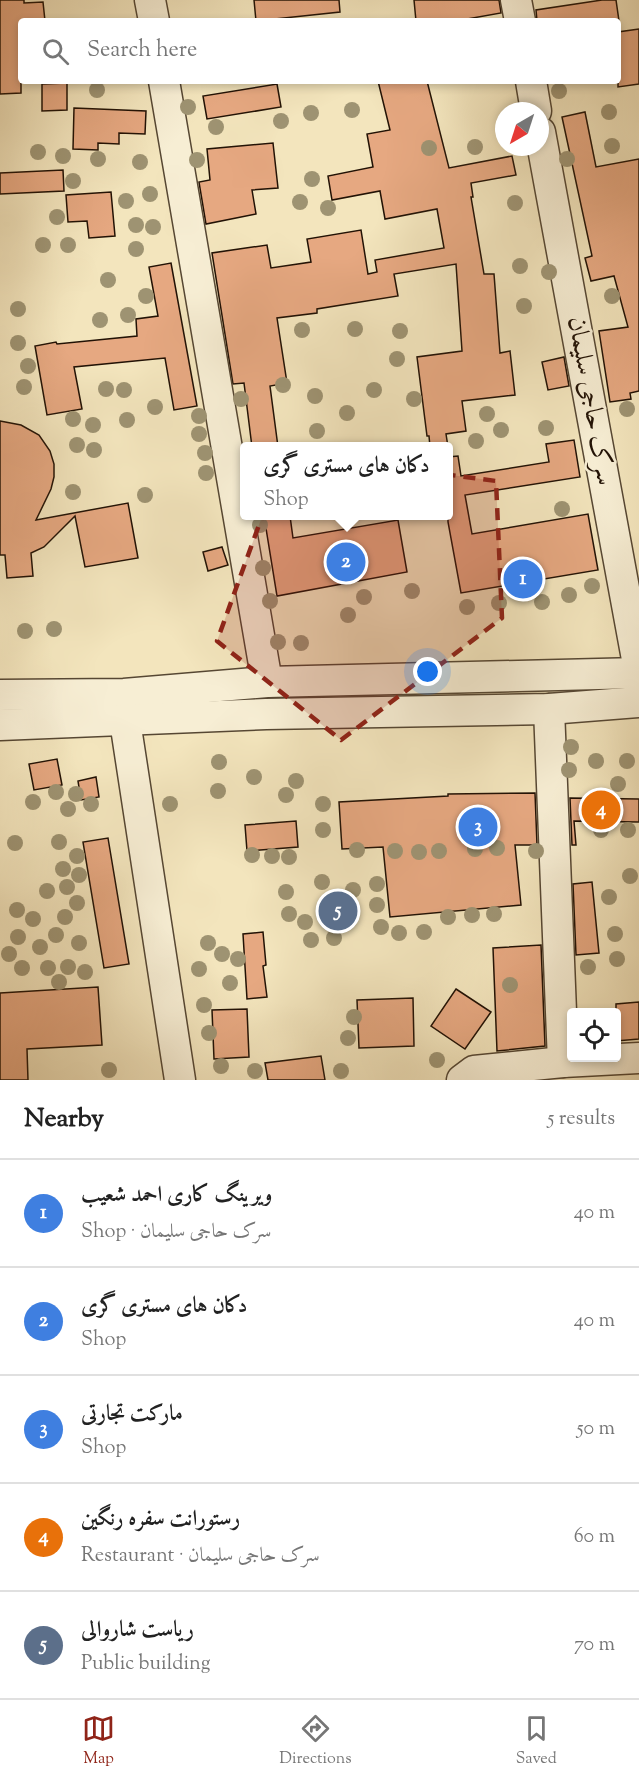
<!DOCTYPE html>
<meta charset="utf-8">
<style>
:root{--surface:#fff;--page:#f2f2f2;--text:#222;--muted:#767676;--line:#e0e0e0;--accent:#8f2418}
body{margin:0;font-family:"Sorts Mill Goudy",Amiri,serif;background:var(--page);color:var(--text)}
.controls{position:absolute;right:18px;bottom:18px;display:grid;overflow:hidden;border-radius:6px;box-shadow:0 3px 9px #0003}
.controls button{width:54px;height:54px;display:grid;place-items:center;padding:0;border:0;border-bottom:2px solid var(--line);background:var(--surface);color:var(--text);font:30px sans-serif}
.compass{position:absolute;left:495px;top:102px;width:54px;height:54px;border-radius:50%;background:var(--surface);box-shadow:0 3px 9px #0003;rotate:219deg}
.you{position:absolute;left:428px;top:672px;width:21px;height:21px;margin:-15px;border:4px solid #fff;border-radius:50%;background:#1a73e8;box-shadow:0 0 0 9px #1a73e833}
.badge{display:grid;place-items:center;width:39px;height:39px;border-radius:50%;background:var(--accent);color:#fff;font-size:20px;font-weight:700}
.pin{position:absolute;translate:-50% -50%;border:3px solid #fff;box-shadow:0 2px 6px #0006}
.popup{position:absolute;left:240px;top:442px;width:213px;height:78px;box-sizing:border-box;display:grid;place-content:center;border-radius:6px;background:var(--surface);filter:drop-shadow(0 2px 4px #0005);font-size:20px;white-space:nowrap;color:var(--muted)}
.popup b{font-size:22px;color:var(--text)}
.popup::after{content:'';position:absolute;left:50%;top:100%;margin-left:-12px;border:12px solid transparent;border-top-color:var(--surface)}
.list{margin:0;padding:0;list-style:none}
h2{display:flex;justify-content:space-between;align-items:center;height:78px;margin:0;padding:0 24px;font-size:26px}
h2 small{font-size:20px;font-weight:400;color:var(--muted)}
.list li{display:grid;grid-template-columns:39px 1fr auto;gap:18px;align-items:center;box-sizing:border-box;height:108px;padding:0 24px;border-top:2px solid var(--line)}
.list b{display:block;font-size:22px;white-space:nowrap}
.list p{margin:0;font-size:20px;white-space:nowrap;color:var(--muted)}
.list em{font-size:20px;font-style:normal;color:var(--muted)}
.icon{flex:none;width:33px;height:33px;fill:none;stroke:currentColor;stroke-width:2;stroke-linecap:round;stroke-linejoin:round}
.map{position:relative;flex:none;width:639px;height:1080px;overflow:hidden}
.search{position:absolute;background:var(--surface);box-shadow:0 3px 9px #0003;left:18px;right:18px;top:18px;height:66px;display:flex;align-items:center;gap:15px;box-sizing:border-box;padding:0 21px;border-radius:6px;color:var(--muted);font-size:22px}
.sheet{height:618px;background:var(--surface)}
nav{display:flex;justify-content:space-around;align-items:center;box-sizing:border-box;height:84px;border-top:2px solid var(--line);background:var(--surface);font-size:16px;color:var(--muted)}
nav a{display:grid;justify-items:center;gap:3px}
nav .on{color:var(--accent)}
.map>svg:first-child{display:block}
.building{fill:#e6a881;stroke:#221205;stroke-width:1.5}
.lines{fill:none;stroke-linecap:round;stroke-linejoin:round}
.minor-casing{stroke:#564733;stroke-width:33}
.minor{stroke:#f7eed4;stroke-width:30}
.tree{fill:#9e9372}
.marked{fill:#8f2418;fill-opacity:0.2;stroke:#8f2418;stroke-width:4.5;stroke-dasharray:12 8;stroke-linejoin:round}
.labels{text-anchor:middle;dominant-baseline:central;stroke-width:5;stroke-linejoin:round;paint-order:stroke}
.street-label{font-size:26px;fill:#221205;stroke:#f7eed4}
</style>
<div class="map">
<svg width="639" height="1080" viewBox="0 0 639 1080">
<rect width="100%" height="100%" fill="#f3e5bd"/>
<filter id="stains"><feTurbulence type="fractalNoise" baseFrequency=".00333" numOctaves="4"/><feColorMatrix values="0 0 0 0 .2 0 0 0 0 .09 0 0 0 0 .02 0 0 0 .5 -.17"/></filter>
<radialGradient id="worn" r=".72"><stop offset=".6" stop-color="#630" stop-opacity="0"/><stop offset="1" stop-color="#630" stop-opacity=".3"/></radialGradient>
<g class="building">
<path d="M 0,0 L 24,0 L 24,3 L 43,2 L 45,21 L 21,21 L 21,93 L 0,94 Z"/>
<path d="M 254,0 L 339,0 L 340,12 L 256,21 Z"/>
<path d="M 414,0 L 499,0 L 501,13 L 456,21 L 416,21 Z"/>
<path d="M 602,0 L 616,0 L 619,21 L 537,21 L 536,10 Z"/>
<path d="M 639,29 L 639,84 L 618,87 L 618,32 Z"/>
<path d="M 378,81 L 427,81 L 449,168 L 512,156 L 516,175 L 471,183 L 473,197 L 471,197 L 484,274 L 494,274 L 500,353 L 510,351 L 515,395 L 462,401 L 466,431 L 446,434 L 448,447 L 430,447 L 429,436 L 427,436 L 417,357 L 462,351 L 456,264 L 394,274 L 398,296 L 317,309 L 317,313 L 277,318 L 287,383 L 270,386 L 278,447 L 252,447 L 244,383 L 233,384 L 212,253 L 267,245 L 271,268 L 311,262 L 307,239 L 361,230 L 368,274 L 377,272 L 375,260 L 444,248 L 437,209 L 385,219 L 380,191 L 332,200 L 328,176 L 373,167 L 367,134 L 390,130 Z"/>
<path d="M 67,83 L 67,110 L 42,111 L 42,84 Z"/>
<path d="M 277,84 L 281,107 L 207,119 L 203,96 Z"/>
<path d="M 74,108 L 146,111 L 145,134 L 119,133 L 119,144 L 98,143 L 98,150 L 73,149 Z"/>
<path d="M 585,112 L 596,167 L 639,159 L 639,391 L 630,393 L 631,399 L 610,402 L 599,331 L 628,327 L 614,276 L 591,281 L 585,258 L 592,256 L 562,117 Z"/>
<path d="M 273,143 L 278,188 L 252,190 L 256,214 L 206,224 L 199,182 L 210,180 L 207,149 Z"/>
<path d="M 63,170 L 64,191 L 0,194 L 0,173 Z"/>
<path d="M 111,192 L 115,236 L 89,238 L 87,221 L 68,222 L 66,195 Z"/>
<path d="M 171,263 L 197,406 L 174,410 L 165,358 L 74,367 L 82,409 L 47,415 L 35,346 L 56,342 L 57,344 L 137,336 L 136,319 L 158,316 L 149,267 Z"/>
<path d="M 564,357 L 569,386 L 548,390 L 542,362 Z"/>
<path d="M 0,421 L 21,425 L 39,435 L 50,451 L 54,464 L 54,477 L 51,489 L 36,520 L 128,503 L 138,558 L 85,567 L 75,516 L 44,547 L 31,553 L 33,576 L 7,578 L 5,555 L 0,555 Z"/>
<path d="M 574,440 L 580,477 L 465,495 L 472,534 L 588,514 L 598,570 L 461,593 L 448,522 L 448,457 L 458,456 L 461,476 L 549,462 L 546,444 Z"/>
<path d="M 264,516 L 290,516 L 293,538 L 398,520 L 407,572 L 277,596 Z"/>
<path d="M 222,547 L 228,565 L 208,571 L 203,552 Z"/>
<path d="M 57,759 L 62,785 L 34,790 L 29,764 Z"/>
<path d="M 96,777 L 99,797 L 81,800 L 78,781 Z"/>
<path d="M 535,793 L 537,845 L 515,845 L 521,905 L 390,917 L 383,847 L 342,849 L 339,802 L 448,796 L 448,794 Z"/>
<path d="M 570,798 L 639,799 L 639,822 L 574,821 L 576,845 L 572,845 Z"/>
<path d="M 296,821 L 298,847 L 247,851 L 245,825 Z"/>
<path d="M 108,838 L 129,964 L 104,968 L 83,842 Z"/>
<path d="M 592,882 L 599,953 L 576,955 L 573,884 Z"/>
<path d="M 263,932 L 266,965 L 263,966 L 267,997 L 247,999 L 243,934 Z"/>
<path d="M 541,945 L 545,1046 L 497,1051 L 493,948 Z"/>
<path d="M 98,987 L 102,1045 L 27,1049 L 28,1080 L 0,1080 L 0,993 Z"/>
<path d="M 456,989 L 491,1012 L 465,1049 L 431,1026 Z"/>
<path d="M 413,998 L 414,1046 L 359,1048 L 357,1000 Z"/>
<path d="M 639,1002 L 639,1039 L 616,1041 L 616,1004 Z"/>
<path d="M 247,1009 L 249,1057 L 214,1059 L 212,1010 Z"/>
<path d="M 321,1056 L 325,1080 L 268,1080 L 265,1063 Z"/>
</g>
<g class="lines">
<defs>
<g id="minor">
<path d="M 150,0 L 154,21"/>
<path d="M 516,0 L 520,21"/>
<path d="M 164,81 L 267,682"/>
<path d="M 531,81 L 536,111"/>
<path d="M 540,132 L 639,670"/>
<path d="M 0,695 L 124,694 L 267,682 L 639,673"/>
<path d="M 124,703 L 125,721 L 180,1080"/>
<path d="M 549,709 L 563,1062"/>
<path d="M 0,725 L 266,714 L 549,709 L 639,702"/>
<path d="M 462,1080 L 474,1071 L 563,1062 L 639,1058"/>
</g>
</defs>
<use href="#minor" class="minor-casing"/>
<use href="#minor" class="minor"/>
</g>
<g class="tree">
<circle cx="97" cy="90" r="8"/>
<circle cx="559" cy="91" r="8"/>
<circle cx="188" cy="107" r="8"/>
<circle cx="352" cy="110" r="8"/>
<circle cx="609" cy="112" r="8"/>
<circle cx="311" cy="113" r="8"/>
<circle cx="281" cy="121" r="8"/>
<circle cx="216" cy="127" r="8"/>
<circle cx="612" cy="146" r="8"/>
<circle cx="475" cy="147" r="8"/>
<circle cx="429" cy="148" r="8"/>
<circle cx="38" cy="152" r="8"/>
<circle cx="63" cy="156" r="8"/>
<circle cx="98" cy="159" r="8"/>
<circle cx="567" cy="159" r="8"/>
<circle cx="197" cy="160" r="8"/>
<circle cx="140" cy="162" r="8"/>
<circle cx="312" cy="179" r="8"/>
<circle cx="73" cy="181" r="8"/>
<circle cx="150" cy="194" r="8"/>
<circle cx="126" cy="201" r="8"/>
<circle cx="300" cy="202" r="8"/>
<circle cx="515" cy="203" r="8"/>
<circle cx="328" cy="208" r="8"/>
<circle cx="57" cy="217" r="8"/>
<circle cx="136" cy="225" r="8"/>
<circle cx="153" cy="227" r="8"/>
<circle cx="43" cy="245" r="8"/>
<circle cx="68" cy="245" r="8"/>
<circle cx="136" cy="249" r="8"/>
<circle cx="520" cy="266" r="8"/>
<circle cx="549" cy="272" r="8"/>
<circle cx="108" cy="280" r="8"/>
<circle cx="146" cy="296" r="8"/>
<circle cx="612" cy="296" r="8"/>
<circle cx="524" cy="306" r="8"/>
<circle cx="18" cy="309" r="8"/>
<circle cx="128" cy="315" r="8"/>
<circle cx="100" cy="320" r="8"/>
<circle cx="355" cy="329" r="8"/>
<circle cx="302" cy="330" r="8"/>
<circle cx="400" cy="331" r="8"/>
<circle cx="18" cy="343" r="8"/>
<circle cx="397" cy="359" r="8"/>
<circle cx="28" cy="366" r="8"/>
<circle cx="283" cy="385" r="8"/>
<circle cx="24" cy="387" r="8"/>
<circle cx="106" cy="389" r="8"/>
<circle cx="124" cy="390" r="8"/>
<circle cx="374" cy="390" r="8"/>
<circle cx="315" cy="396" r="8"/>
<circle cx="241" cy="399" r="8"/>
<circle cx="414" cy="399" r="8"/>
<circle cx="155" cy="407" r="8"/>
<circle cx="627" cy="409" r="8"/>
<circle cx="347" cy="413" r="8"/>
<circle cx="487" cy="414" r="8"/>
<circle cx="199" cy="416" r="8"/>
<circle cx="73" cy="419" r="8"/>
<circle cx="127" cy="420" r="8"/>
<circle cx="93" cy="425" r="8"/>
<circle cx="546" cy="428" r="8"/>
<circle cx="501" cy="430" r="8"/>
<circle cx="317" cy="431" r="8"/>
<circle cx="199" cy="434" r="8"/>
<circle cx="476" cy="441" r="8"/>
<circle cx="77" cy="445" r="8"/>
<circle cx="94" cy="450" r="8"/>
<circle cx="205" cy="453" r="8"/>
<circle cx="206" cy="473" r="8"/>
<circle cx="73" cy="492" r="8"/>
<circle cx="145" cy="495" r="8"/>
<circle cx="562" cy="509" r="8"/>
<circle cx="260" cy="525" r="8"/>
<circle cx="263" cy="568" r="8"/>
<circle cx="592" cy="586" r="8"/>
<circle cx="412" cy="591" r="8"/>
<circle cx="569" cy="595" r="8"/>
<circle cx="364" cy="597" r="8"/>
<circle cx="270" cy="601" r="8"/>
<circle cx="542" cy="602" r="8"/>
<circle cx="499" cy="603" r="8"/>
<circle cx="467" cy="607" r="8"/>
<circle cx="348" cy="615" r="8"/>
<circle cx="54" cy="629" r="8"/>
<circle cx="25" cy="631" r="8"/>
<circle cx="278" cy="642" r="8"/>
<circle cx="301" cy="643" r="8"/>
<circle cx="571" cy="747" r="8"/>
<circle cx="596" cy="761" r="8"/>
<circle cx="627" cy="761" r="8"/>
<circle cx="219" cy="762" r="8"/>
<circle cx="569" cy="770" r="8"/>
<circle cx="254" cy="777" r="8"/>
<circle cx="296" cy="781" r="8"/>
<circle cx="618" cy="784" r="8"/>
<circle cx="218" cy="791" r="8"/>
<circle cx="56" cy="792" r="8"/>
<circle cx="76" cy="794" r="8"/>
<circle cx="286" cy="795" r="8"/>
<circle cx="33" cy="802" r="8"/>
<circle cx="91" cy="804" r="8"/>
<circle cx="170" cy="804" r="8"/>
<circle cx="323" cy="804" r="8"/>
<circle cx="68" cy="809" r="8"/>
<circle cx="323" cy="830" r="8"/>
<circle cx="601" cy="830" r="8"/>
<circle cx="628" cy="830" r="8"/>
<circle cx="59" cy="842" r="8"/>
<circle cx="15" cy="843" r="8"/>
<circle cx="497" cy="848" r="8"/>
<circle cx="475" cy="849" r="8"/>
<circle cx="357" cy="850" r="8"/>
<circle cx="395" cy="851" r="8"/>
<circle cx="439" cy="851" r="8"/>
<circle cx="536" cy="851" r="8"/>
<circle cx="419" cy="852" r="8"/>
<circle cx="252" cy="855" r="8"/>
<circle cx="77" cy="856" r="8"/>
<circle cx="272" cy="856" r="8"/>
<circle cx="289" cy="857" r="8"/>
<circle cx="63" cy="869" r="8"/>
<circle cx="79" cy="875" r="8"/>
<circle cx="630" cy="876" r="8"/>
<circle cx="322" cy="882" r="8"/>
<circle cx="377" cy="884" r="8"/>
<circle cx="67" cy="887" r="8"/>
<circle cx="353" cy="890" r="8"/>
<circle cx="47" cy="891" r="8"/>
<circle cx="286" cy="892" r="8"/>
<circle cx="609" cy="897" r="8"/>
<circle cx="77" cy="903" r="8"/>
<circle cx="377" cy="905" r="8"/>
<circle cx="17" cy="910" r="8"/>
<circle cx="289" cy="914" r="8"/>
<circle cx="494" cy="914" r="8"/>
<circle cx="472" cy="915" r="8"/>
<circle cx="65" cy="917" r="8"/>
<circle cx="448" cy="917" r="8"/>
<circle cx="33" cy="919" r="8"/>
<circle cx="305" cy="922" r="8"/>
<circle cx="381" cy="927" r="8"/>
<circle cx="424" cy="932" r="8"/>
<circle cx="399" cy="933" r="8"/>
<circle cx="615" cy="934" r="8"/>
<circle cx="56" cy="935" r="8"/>
<circle cx="18" cy="937" r="8"/>
<circle cx="334" cy="938" r="8"/>
<circle cx="311" cy="940" r="8"/>
<circle cx="79" cy="943" r="8"/>
<circle cx="208" cy="943" r="8"/>
<circle cx="40" cy="947" r="8"/>
<circle cx="9" cy="954" r="8"/>
<circle cx="222" cy="954" r="8"/>
<circle cx="238" cy="959" r="8"/>
<circle cx="617" cy="959" r="8"/>
<circle cx="68" cy="967" r="8"/>
<circle cx="588" cy="967" r="8"/>
<circle cx="22" cy="968" r="8"/>
<circle cx="48" cy="968" r="8"/>
<circle cx="199" cy="969" r="8"/>
<circle cx="85" cy="972" r="8"/>
<circle cx="59" cy="982" r="8"/>
<circle cx="230" cy="983" r="8"/>
<circle cx="510" cy="985" r="8"/>
<circle cx="204" cy="1005" r="8"/>
<circle cx="354" cy="1017" r="8"/>
<circle cx="209" cy="1033" r="8"/>
<circle cx="348" cy="1038" r="8"/>
<circle cx="437" cy="1060" r="8"/>
<circle cx="221" cy="1066" r="8"/>
<circle cx="109" cy="1070" r="8"/>
<circle cx="255" cy="1071" r="8"/>
<circle cx="341" cy="1071" r="8"/>
</g>
<path class="marked" d="M 285,453 L 496,481 L 502,618 L 341,740 L 217,641 Z"/>
<g class="labels">
<g class="street-label">
<text transform="translate(590 401) rotate(80)">سرک حاجی سلیمان</text>
</g>
</g>
<rect width="100%" height="100%" filter="url(#stains)"/>
<rect width="100%" height="100%" fill="url(#worn)"/>
</svg>
<div class="controls">
<button><svg class="icon" aria-label="locate" viewBox="0 0 24 24"><circle cx="12" cy="12" r="6"/><path d="M12 2v4M12 18v4M2 12h4M18 12h4"/></svg></button>
</div>
<svg class="compass" viewBox="-18 -18 36 36"><path d="M0-13l5 13h-10z" fill="#e53935"/><path d="M0 13l5-13h-10z" fill="#767676"/></svg>
<div class="you"></div>
<div class="pin badge" style="left:523px;top:579px;background:#3f7fe0">1</div>
<div class="pin badge" style="left:346px;top:562px;background:#3f7fe0">2</div>
<div class="popup"><b>دکان های مستری گری</b>Shop</div>
<div class="pin badge" style="left:478px;top:827px;background:#3f7fe0">3</div>
<div class="pin badge" style="left:601px;top:810px;background:#e8710a">4</div>
<div class="pin badge" style="left:338px;top:911px;background:#5c6f8a">5</div>
<div class="search"><svg class="icon" aria-label="search" viewBox="0 0 24 24"><circle cx="10" cy="10" r="6"/><path d="M15 15l6 6"/></svg>Search here</div>
</div>
<section class="sheet">
<h2>Nearby<small>5 results</small></h2>
<ul class="list">
<li><span class="badge" style="background:#3f7fe0">1</span><div><b>ویرینگ کاری احمد شعیب</b><p>Shop · سرک حاجی سلیمان</p></div><em>40 m</em></li>
<li><span class="badge" style="background:#3f7fe0">2</span><div><b>دکان های مستری گری</b><p>Shop</p></div><em>40 m</em></li>
<li><span class="badge" style="background:#3f7fe0">3</span><div><b>مارکت تجارتی</b><p>Shop</p></div><em>50 m</em></li>
<li><span class="badge" style="background:#e8710a">4</span><div><b>رستورانت سفره رنگین</b><p>Restaurant · سرک حاجی سلیمان</p></div><em>60 m</em></li>
<li><span class="badge" style="background:#5c6f8a">5</span><div><b>ریاست شاروالی</b><p>Public building</p></div><em>70 m</em></li>
</ul>
</section>
<nav>
<a class="on"><svg class="icon" aria-label="map" viewBox="0 0 24 24"><path d="M3 6l6-2 6 2 6-2v14l-6 2-6-2-6 2zM9 4v14M15 6v14"/></svg>Map</a>
<a><svg class="icon" aria-label="directions" viewBox="0 0 24 24"><path d="M12 3l9 9-9 9-9-9zM9 14v-3h6M13 9l2 2-2 2"/></svg>Directions</a>
<a><svg class="icon" aria-label="saved" viewBox="0 0 24 24"><path d="M7 4h10v16l-5-4-5 4z"/></svg>Saved</a>
</nav>
